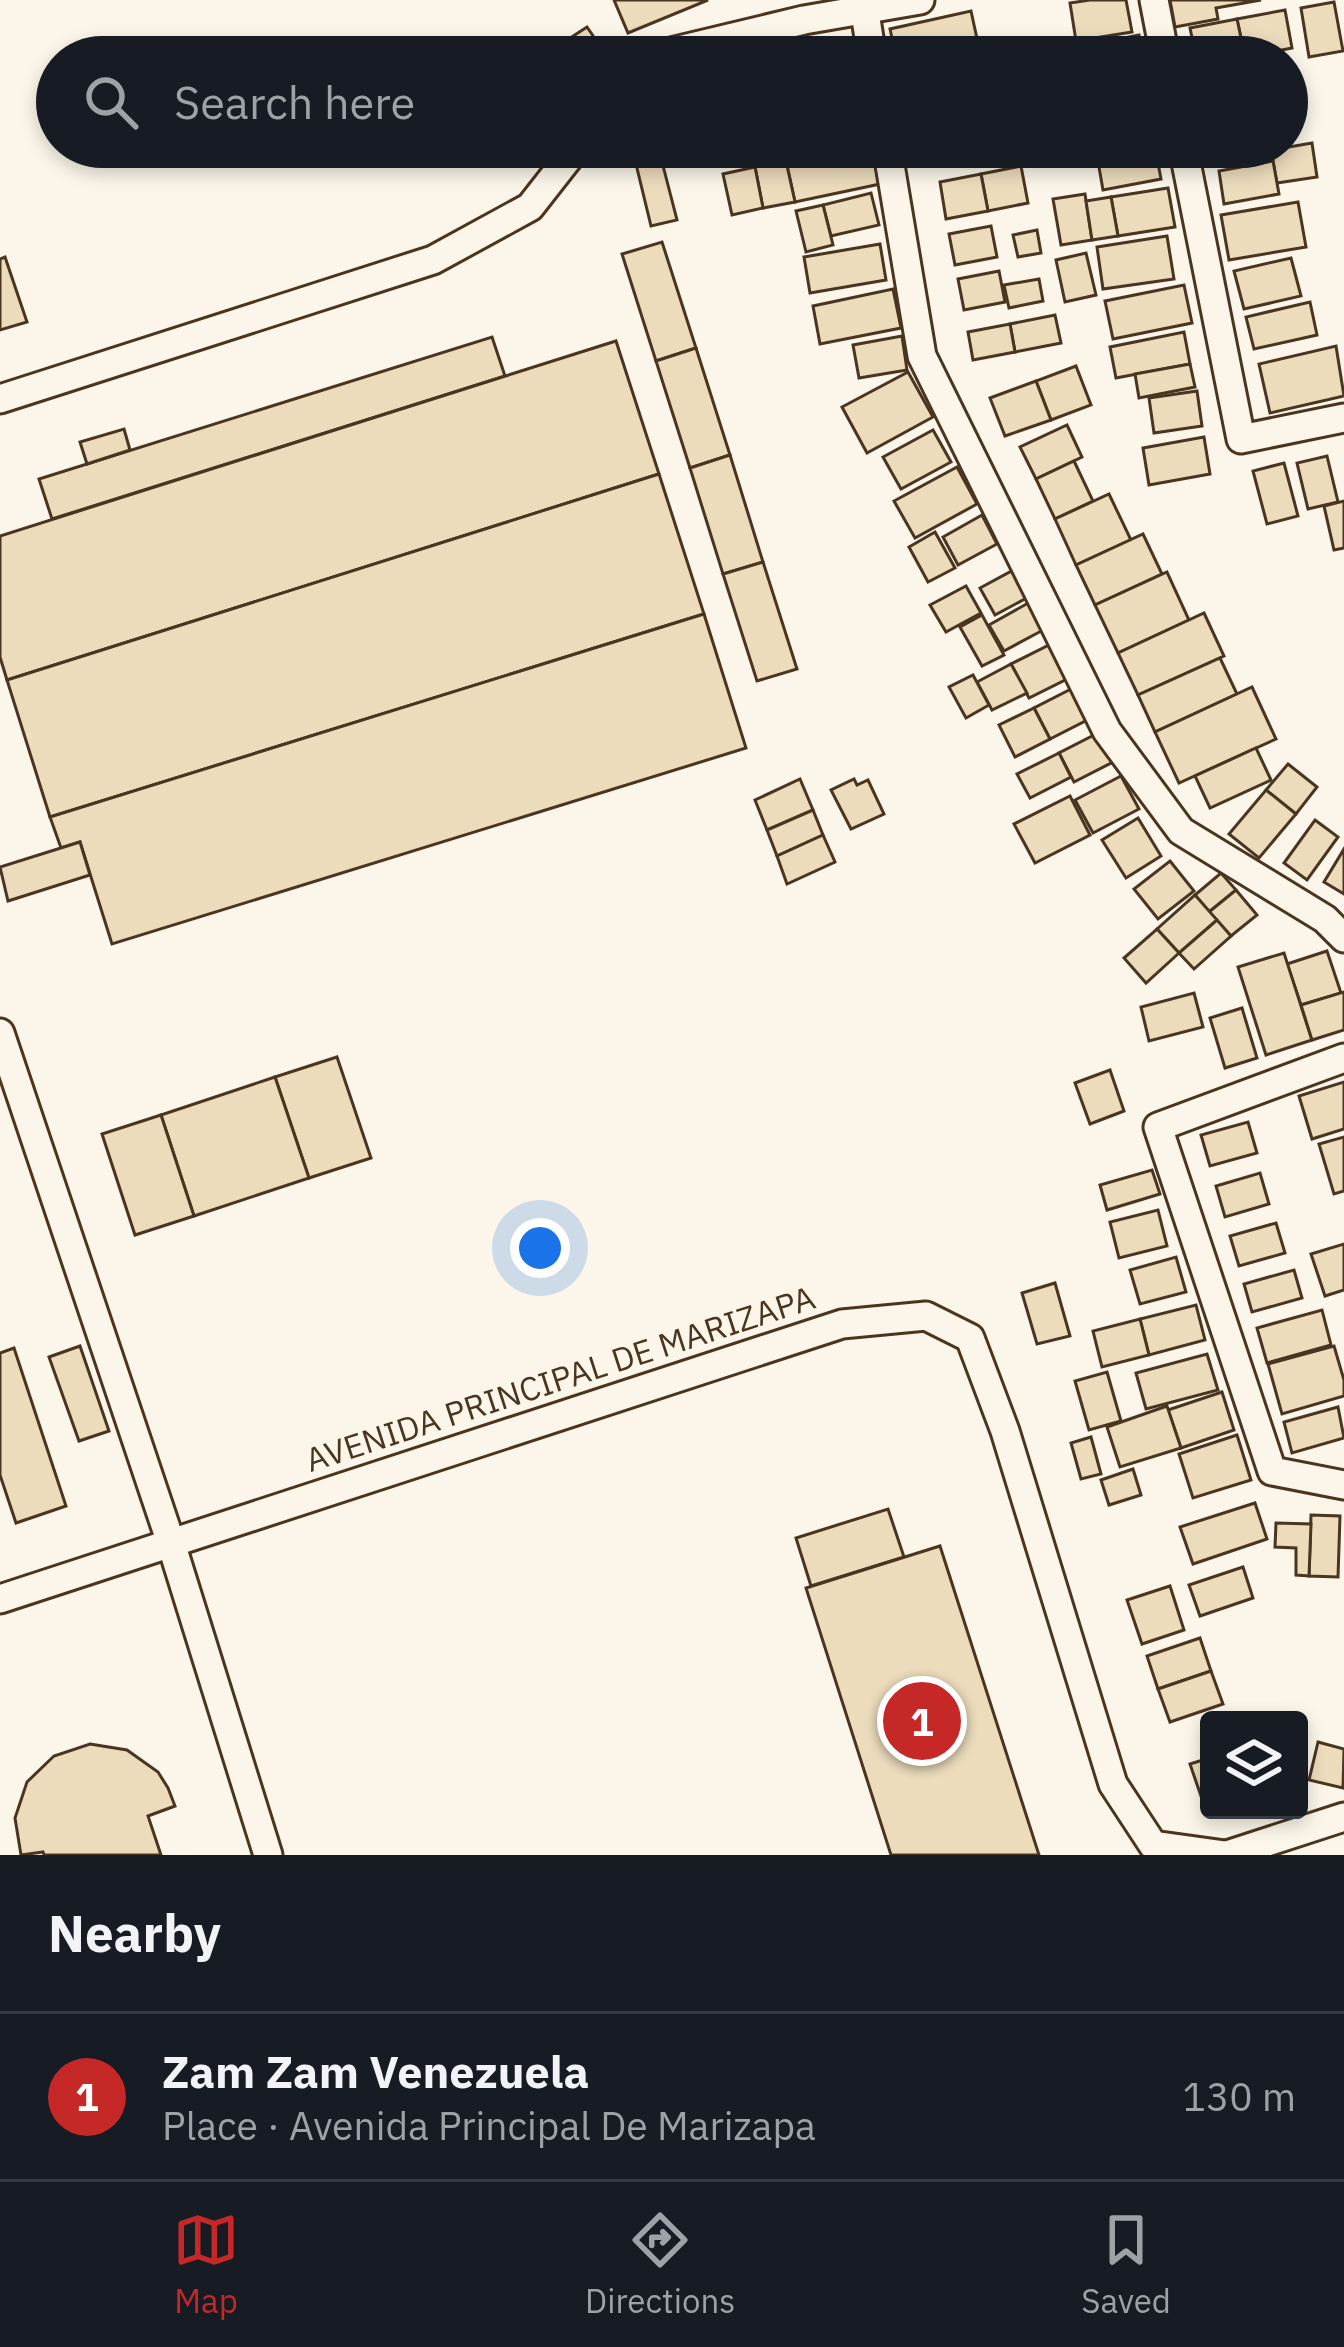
<!DOCTYPE html>
<meta charset="utf-8">
<style>
:root{--surface:#171b24;--page:#20242c;--text:#f1f3f6;--muted:#9ea1a6;--line:#363941;--accent:#c62828}
body{margin:0;font-family:"IBM Plex Sans",sans-serif;background:var(--page);color:var(--text)}
.controls{position:absolute;right:36px;bottom:36px;display:grid;overflow:hidden;border-radius:12px;box-shadow:0 6px 18px #0003}
.controls button{width:108px;height:108px;display:grid;place-items:center;padding:0;border:0;border-bottom:3px solid var(--line);background:var(--surface);color:var(--text);font:60px sans-serif}
.you{position:absolute;left:540px;top:1248px;width:42px;height:42px;margin:-30px;border:9px solid #fff;border-radius:50%;background:#1a73e8;box-shadow:0 0 0 18px #1a73e833}
.badge{display:grid;place-items:center;width:78px;height:78px;border-radius:50%;background:var(--accent);color:#fff;font-size:39px;font-weight:700}
.pin{position:absolute;translate:-50% -50%;border:6px solid #fff;box-shadow:0 3px 12px #0006}
.list{margin:0;padding:0;list-style:none}
h2{display:flex;justify-content:space-between;align-items:center;height:156px;margin:0;padding:0 48px;font-size:51px}
h2 small{font-size:39px;font-weight:400;color:var(--muted)}
.list li{display:grid;grid-template-columns:78px 1fr auto;gap:36px;align-items:center;box-sizing:border-box;height:168px;padding:0 48px;border-top:3px solid var(--line)}
.list b{display:block;font-size:45px;white-space:nowrap}
.list p{margin:0;font-size:39px;white-space:nowrap;color:var(--muted)}
.list em{font-size:39px;font-style:normal;color:var(--muted)}
.icon{flex:none;width:66px;height:66px;fill:none;stroke:currentColor;stroke-width:2;stroke-linecap:round;stroke-linejoin:round}
.map{position:relative;flex:none;width:1344px;height:1855px;overflow:hidden}
.search{position:absolute;background:var(--surface);box-shadow:0 6px 18px #0003;left:36px;right:36px;top:36px;height:132px;display:flex;align-items:center;gap:30px;box-sizing:border-box;padding:0 42px;border-radius:66px;color:var(--muted);font-size:45px}
.sheet{height:324px;background:var(--surface)}
nav{display:flex;justify-content:space-around;align-items:center;box-sizing:border-box;height:168px;border-top:3px solid var(--line);background:var(--surface);font-size:33px;color:var(--muted)}
nav a{display:grid;justify-items:center;gap:6px}
nav .on{color:var(--accent)}
.map>svg:first-child{display:block}
.building{fill:#ecdcbc;stroke:#4a3520;stroke-width:3}
.lines{fill:none;stroke-linecap:round;stroke-linejoin:round}
.street-casing{stroke:#4a3520;stroke-width:33}
.street{stroke:#fbf6e9;stroke-width:27}
.labels{text-anchor:middle;dominant-baseline:central;stroke-width:9;stroke-linejoin:round;paint-order:stroke}
.street-label{font-size:33px;fill:#4a3520;stroke:#fbf6e9}
</style>
<div class="map">
<svg width="1344" height="1855" viewBox="0 0 1344 1855">
<rect width="100%" height="100%" fill="#fbf6e9"/>
<g class="building">
<path d="M 614,0 L 708,0 L 628,33 Z"/>
<path d="M 1090,0 L 1126,0 L 1132,32 L 1076,41 L 1070,3 Z"/>
<path d="M 1170,0 L 1261,0 L 1216,8 L 1218,19 L 1175,27 Z"/>
<path d="M 1334,2 L 1343,51 L 1309,57 L 1301,8 Z"/>
<path d="M 1285,10 L 1292,48 L 1245,57 L 1237,19 Z"/>
<path d="M 971,11 L 981,57 L 896,57 L 890,29 Z"/>
<path d="M 1237,19 L 1245,57 L 1196,57 L 1190,28 Z"/>
<path d="M 587,27 L 598,43 L 578,57 L 566,57 L 558,46 Z"/>
<path d="M 1139,35 L 1143,57 L 1037,57 L 1037,55 Z"/>
<path d="M 1312,143 L 1317,177 L 1277,183 L 1271,150 Z"/>
<path d="M 850,147 L 872,147 L 880,184 L 795,202 L 786,161 Z"/>
<path d="M 933,147 L 976,147 L 978,158 L 936,165 Z"/>
<path d="M 1112,147 L 1155,147 L 1161,179 L 1103,190 L 1096,150 Z"/>
<path d="M 1214,147 L 1287,147 L 1216,159 Z"/>
<path d="M 661,158 L 677,220 L 651,226 L 636,164 Z"/>
<path d="M 786,161 L 795,202 L 763,208 L 755,167 Z"/>
<path d="M 1273,161 L 1279,194 L 1224,204 L 1219,171 Z"/>
<path d="M 1021,166 L 1028,203 L 988,211 L 981,174 Z"/>
<path d="M 755,167 L 763,208 L 732,215 L 723,174 Z"/>
<path d="M 981,174 L 988,211 L 946,219 L 940,182 Z"/>
<path d="M 1168,188 L 1175,227 L 1118,236 L 1111,197 Z"/>
<path d="M 871,193 L 879,225 L 831,236 L 823,205 Z"/>
<path d="M 1085,194 L 1092,240 L 1061,245 L 1053,199 Z"/>
<path d="M 1111,197 L 1118,236 L 1092,240 L 1086,201 Z"/>
<path d="M 1298,202 L 1306,247 L 1229,260 L 1221,215 Z"/>
<path d="M 823,205 L 833,245 L 806,252 L 796,211 Z"/>
<path d="M 991,226 L 997,257 L 955,265 L 949,234 Z"/>
<path d="M 1037,230 L 1041,253 L 1018,257 L 1013,235 Z"/>
<path d="M 1167,236 L 1174,279 L 1103,289 L 1097,247 Z"/>
<path d="M 662,242 L 696,348 L 656,361 L 622,254 Z"/>
<path d="M 880,244 L 886,280 L 810,293 L 804,257 Z"/>
<path d="M 1086,253 L 1096,295 L 1065,302 L 1056,260 Z"/>
<path d="M 5,257 L 27,322 L 0,330 L 0,259 Z"/>
<path d="M 1291,258 L 1301,296 L 1244,309 L 1234,271 Z"/>
<path d="M 999,271 L 1005,302 L 964,310 L 958,279 Z"/>
<path d="M 1039,279 L 1043,301 L 1009,308 L 1004,285 Z"/>
<path d="M 1184,285 L 1192,323 L 1113,339 L 1105,301 Z"/>
<path d="M 893,289 L 901,328 L 820,344 L 813,306 Z"/>
<path d="M 1310,302 L 1317,335 L 1254,349 L 1246,317 Z"/>
<path d="M 1055,315 L 1061,343 L 1015,352 L 1010,324 Z"/>
<path d="M 1010,324 L 1015,352 L 973,360 L 968,332 Z"/>
<path d="M 1184,332 L 1190,364 L 1116,378 L 1110,347 Z"/>
<path d="M 902,336 L 907,370 L 859,378 L 853,345 Z"/>
<path d="M 492,337 L 505,376 L 52,519 L 39,479 Z"/>
<path d="M 616,341 L 659,474 L 7,680 L 0,657 L 0,536 Z"/>
<path d="M 1336,346 L 1344,396 L 1270,413 L 1259,364 Z"/>
<path d="M 696,348 L 730,455 L 690,468 L 656,361 Z"/>
<path d="M 1190,364 L 1195,387 L 1139,398 L 1135,374 Z"/>
<path d="M 1076,366 L 1091,405 L 1051,420 L 1036,381 Z"/>
<path d="M 908,372 L 933,417 L 867,453 L 842,407 Z"/>
<path d="M 1036,381 L 1051,420 L 1005,436 L 990,398 Z"/>
<path d="M 1197,391 L 1202,426 L 1154,433 L 1149,398 Z"/>
<path d="M 1067,425 L 1082,457 L 1036,479 L 1020,447 Z"/>
<path d="M 124,429 L 130,450 L 87,464 L 80,442 Z"/>
<path d="M 933,430 L 951,462 L 901,489 L 883,457 Z"/>
<path d="M 1204,437 L 1210,474 L 1149,485 L 1143,448 Z"/>
<path d="M 730,455 L 763,562 L 723,574 L 690,468 Z"/>
<path d="M 1327,456 L 1338,502 L 1308,509 L 1297,463 Z"/>
<path d="M 1074,461 L 1093,501 L 1055,519 L 1036,479 Z"/>
<path d="M 1284,463 L 1298,516 L 1267,524 L 1253,471 Z"/>
<path d="M 957,467 L 977,504 L 915,538 L 894,501 Z"/>
<path d="M 659,474 L 704,614 L 50,817 L 7,680 Z"/>
<path d="M 1109,494 L 1131,540 L 1076,565 L 1055,519 Z"/>
<path d="M 1344,501 L 1344,548 L 1334,550 L 1324,506 Z"/>
<path d="M 982,515 L 997,544 L 958,565 L 943,537 Z"/>
<path d="M 935,532 L 955,568 L 928,582 L 909,547 Z"/>
<path d="M 1143,534 L 1162,574 L 1095,605 L 1076,565 Z"/>
<path d="M 763,562 L 797,669 L 757,681 L 723,574 Z"/>
<path d="M 1019,567 L 1034,594 L 995,615 L 980,588 Z"/>
<path d="M 1167,572 L 1189,620 L 1118,653 L 1095,605 Z"/>
<path d="M 966,586 L 981,613 L 946,632 L 930,605 Z"/>
<path d="M 1030,602 L 1045,629 L 1004,651 L 989,625 Z"/>
<path d="M 1204,613 L 1224,656 L 1138,695 L 1118,653 Z"/>
<path d="M 704,614 L 746,748 L 112,944 L 80,842 L 61,848 L 50,817 Z"/>
<path d="M 982,615 L 1004,655 L 982,666 L 960,627 Z"/>
<path d="M 1051,644 L 1069,678 L 1029,698 L 1011,664 Z"/>
<path d="M 1220,658 L 1237,694 L 1155,732 L 1138,695 Z"/>
<path d="M 1011,664 L 1027,693 L 992,710 L 977,682 Z"/>
<path d="M 973,675 L 989,705 L 966,718 L 949,687 Z"/>
<path d="M 1075,687 L 1091,718 L 1050,739 L 1034,708 Z"/>
<path d="M 1252,687 L 1276,739 L 1179,783 L 1155,732 Z"/>
<path d="M 1034,708 L 1050,739 L 1015,757 L 999,725 Z"/>
<path d="M 1098,733 L 1113,762 L 1074,782 L 1059,753 Z"/>
<path d="M 1256,748 L 1271,780 L 1210,808 L 1195,776 Z"/>
<path d="M 1059,753 L 1071,777 L 1030,798 L 1017,774 Z"/>
<path d="M 1288,764 L 1317,787 L 1296,814 L 1266,790 Z"/>
<path d="M 1121,776 L 1139,809 L 1093,833 L 1075,800 Z"/>
<path d="M 800,779 L 813,810 L 767,830 L 755,800 Z"/>
<path d="M 854,779 L 857,785 L 868,780 L 884,814 L 851,829 L 831,790 Z"/>
<path d="M 1266,790 L 1296,814 L 1259,858 L 1229,834 Z"/>
<path d="M 1070,796 L 1090,835 L 1035,863 L 1014,824 Z"/>
<path d="M 813,810 L 823,835 L 777,856 L 767,830 Z"/>
<path d="M 1138,818 L 1161,856 L 1126,878 L 1102,840 Z"/>
<path d="M 1315,820 L 1338,837 L 1307,880 L 1284,863 Z"/>
<path d="M 823,835 L 835,862 L 787,884 L 777,856 Z"/>
<path d="M 80,842 L 90,875 L 8,901 L 0,867 Z"/>
<path d="M 1344,849 L 1344,894 L 1324,882 Z"/>
<path d="M 1170,861 L 1194,891 L 1158,919 L 1134,889 Z"/>
<path d="M 1221,873 L 1236,890 L 1209,912 L 1195,895 Z"/>
<path d="M 1236,890 L 1257,915 L 1231,936 L 1209,912 Z"/>
<path d="M 1195,895 L 1217,920 L 1179,953 L 1157,929 Z"/>
<path d="M 1217,920 L 1231,936 L 1194,969 L 1179,953 Z"/>
<path d="M 1157,929 L 1179,953 L 1146,983 L 1124,958 Z"/>
<path d="M 1327,951 L 1341,993 L 1301,1005 L 1287,964 Z"/>
<path d="M 1284,953 L 1312,1040 L 1266,1055 L 1238,967 Z"/>
<path d="M 1344,992 L 1344,1030 L 1312,1040 L 1301,1005 Z"/>
<path d="M 1194,993 L 1203,1027 L 1149,1041 L 1141,1007 Z"/>
<path d="M 1242,1008 L 1257,1058 L 1225,1068 L 1210,1018 Z"/>
<path d="M 337,1057 L 371,1158 L 309,1178 L 275,1077 Z"/>
<path d="M 1110,1070 L 1124,1111 L 1090,1124 L 1075,1083 Z"/>
<path d="M 275,1077 L 309,1178 L 194,1216 L 161,1115 Z"/>
<path d="M 1344,1082 L 1344,1129 L 1312,1139 L 1299,1096 Z"/>
<path d="M 161,1115 L 194,1216 L 135,1235 L 102,1134 Z"/>
<path d="M 1248,1122 L 1257,1153 L 1210,1166 L 1201,1135 Z"/>
<path d="M 1344,1137 L 1344,1191 L 1334,1194 L 1319,1144 Z"/>
<path d="M 1152,1170 L 1160,1194 L 1107,1210 L 1100,1185 Z"/>
<path d="M 1260,1173 L 1269,1204 L 1225,1217 L 1216,1186 Z"/>
<path d="M 1158,1210 L 1167,1246 L 1119,1258 L 1110,1222 Z"/>
<path d="M 1276,1223 L 1285,1253 L 1239,1266 L 1230,1236 Z"/>
<path d="M 1344,1244 L 1344,1290 L 1325,1296 L 1311,1254 Z"/>
<path d="M 1176,1257 L 1186,1292 L 1140,1304 L 1130,1270 Z"/>
<path d="M 1294,1270 L 1302,1298 L 1252,1312 L 1244,1284 Z"/>
<path d="M 1055,1283 L 1070,1336 L 1037,1344 L 1022,1293 Z"/>
<path d="M 1196,1305 L 1205,1340 L 1149,1355 L 1140,1319 Z"/>
<path d="M 1322,1310 L 1331,1345 L 1267,1363 L 1257,1328 Z"/>
<path d="M 1140,1319 L 1149,1355 L 1102,1367 L 1093,1331 Z"/>
<path d="M 80,1346 L 109,1431 L 79,1441 L 49,1357 Z"/>
<path d="M 1334,1346 L 1344,1380 L 1344,1396 L 1282,1414 L 1268,1364 Z"/>
<path d="M 14,1348 L 66,1506 L 16,1523 L 0,1475 L 0,1353 Z"/>
<path d="M 1207,1354 L 1218,1390 L 1146,1409 L 1136,1373 Z"/>
<path d="M 1107,1372 L 1121,1421 L 1089,1430 L 1075,1381 Z"/>
<path d="M 1222,1392 L 1234,1430 L 1181,1448 L 1168,1410 Z"/>
<path d="M 1167,1406 L 1181,1448 L 1120,1467 L 1107,1427 Z"/>
<path d="M 1338,1407 L 1344,1438 L 1292,1453 L 1284,1422 Z"/>
<path d="M 1237,1435 L 1251,1480 L 1193,1498 L 1179,1454 Z"/>
<path d="M 1091,1437 L 1101,1474 L 1081,1479 L 1071,1443 Z"/>
<path d="M 1133,1469 L 1141,1495 L 1109,1505 L 1101,1480 Z"/>
<path d="M 1255,1503 L 1267,1539 L 1193,1564 L 1180,1527 Z"/>
<path d="M 888,1509 L 904,1557 L 811,1586 L 796,1538 Z"/>
<path d="M 1311,1515 L 1340,1516 L 1338,1577 L 1309,1576 Z"/>
<path d="M 1276,1523 L 1311,1524 L 1309,1576 L 1296,1575 L 1296,1548 L 1275,1547 Z"/>
<path d="M 940,1546 L 1039,1855 L 891,1855 L 806,1588 Z"/>
<path d="M 1243,1567 L 1253,1598 L 1200,1616 L 1189,1585 Z"/>
<path d="M 1170,1586 L 1184,1630 L 1142,1644 L 1127,1600 Z"/>
<path d="M 1200,1638 L 1211,1671 L 1158,1689 L 1147,1656 Z"/>
<path d="M 1211,1671 L 1223,1704 L 1170,1722 L 1158,1689 Z"/>
<path d="M 1318,1742 L 1344,1749 L 1343,1788 L 1309,1780 Z"/>
<path d="M 90,1744 L 127,1750 L 158,1772 L 168,1788 L 175,1806 L 148,1816 L 161,1855 L 44,1855 L 43,1852 L 21,1855 L 15,1818 L 27,1782 L 54,1756 Z"/>
<path d="M 1209,1758 L 1209,1796 L 1202,1799 L 1190,1764 Z"/>
</g>
<g class="lines">
<defs>
<g id="street">
<path d="M 863,0 L 872,57"/>
<path d="M 1154,0 L 1165,57"/>
<path d="M 650,57 L 804,20 L 920,0"/>
<path d="M 887,147 L 922,356 L 1107,731 L 1181,831 L 1325,919 L 1344,938"/>
<path d="M 1183,147 L 1241,439 L 1344,418"/>
<path d="M 0,399 L 433,260 L 530,207 L 577,147"/>
<path d="M 0,1033 L 171,1543 L 268,1855"/>
<path d="M 1344,1058 L 1158,1127 L 1272,1471 L 1344,1485"/>
<path d="M 0,1599 L 842,1324 L 926,1316 L 970,1338 L 1005,1431 L 1113,1784 L 1153,1845 L 1225,1855"/>
<path d="M 1227,1855 L 1344,1817"/>
</g>
</defs>
<use href="#street" class="street-casing"/>
<use href="#street" class="street"/>
</g>
<g class="labels">
<g class="street-label">
<text transform="translate(560 1378) rotate(-18)">AVENIDA PRINCIPAL DE MARIZAPA</text>
</g>
</g>
</svg>
<div class="controls">
<button><svg class="icon" aria-label="layers" viewBox="0 0 24 24"><path d="M12 4l9 5-9 5-9-5zM3 14l9 5 9-5"/></svg></button>
</div>
<div class="you"></div>
<div class="pin badge" style="left:922px;top:1721px">1</div>
<div class="search"><svg class="icon" aria-label="search" viewBox="0 0 24 24"><circle cx="10" cy="10" r="6"/><path d="M15 15l6 6"/></svg>Search here</div>
</div>
<section class="sheet">
<h2>Nearby<small></small></h2>
<ul class="list">
<li><span class="badge">1</span><div><b>Zam Zam Venezuela</b><p>Place · Avenida Principal De Marizapa</p></div><em>130 m</em></li>
</ul>
</section>
<nav>
<a class="on"><svg class="icon" aria-label="map" viewBox="0 0 24 24"><path d="M3 6l6-2 6 2 6-2v14l-6 2-6-2-6 2zM9 4v14M15 6v14"/></svg>Map</a>
<a><svg class="icon" aria-label="directions" viewBox="0 0 24 24"><path d="M12 3l9 9-9 9-9-9zM9 14v-3h6M13 9l2 2-2 2"/></svg>Directions</a>
<a><svg class="icon" aria-label="saved" viewBox="0 0 24 24"><path d="M7 4h10v16l-5-4-5 4z"/></svg>Saved</a>
</nav>
